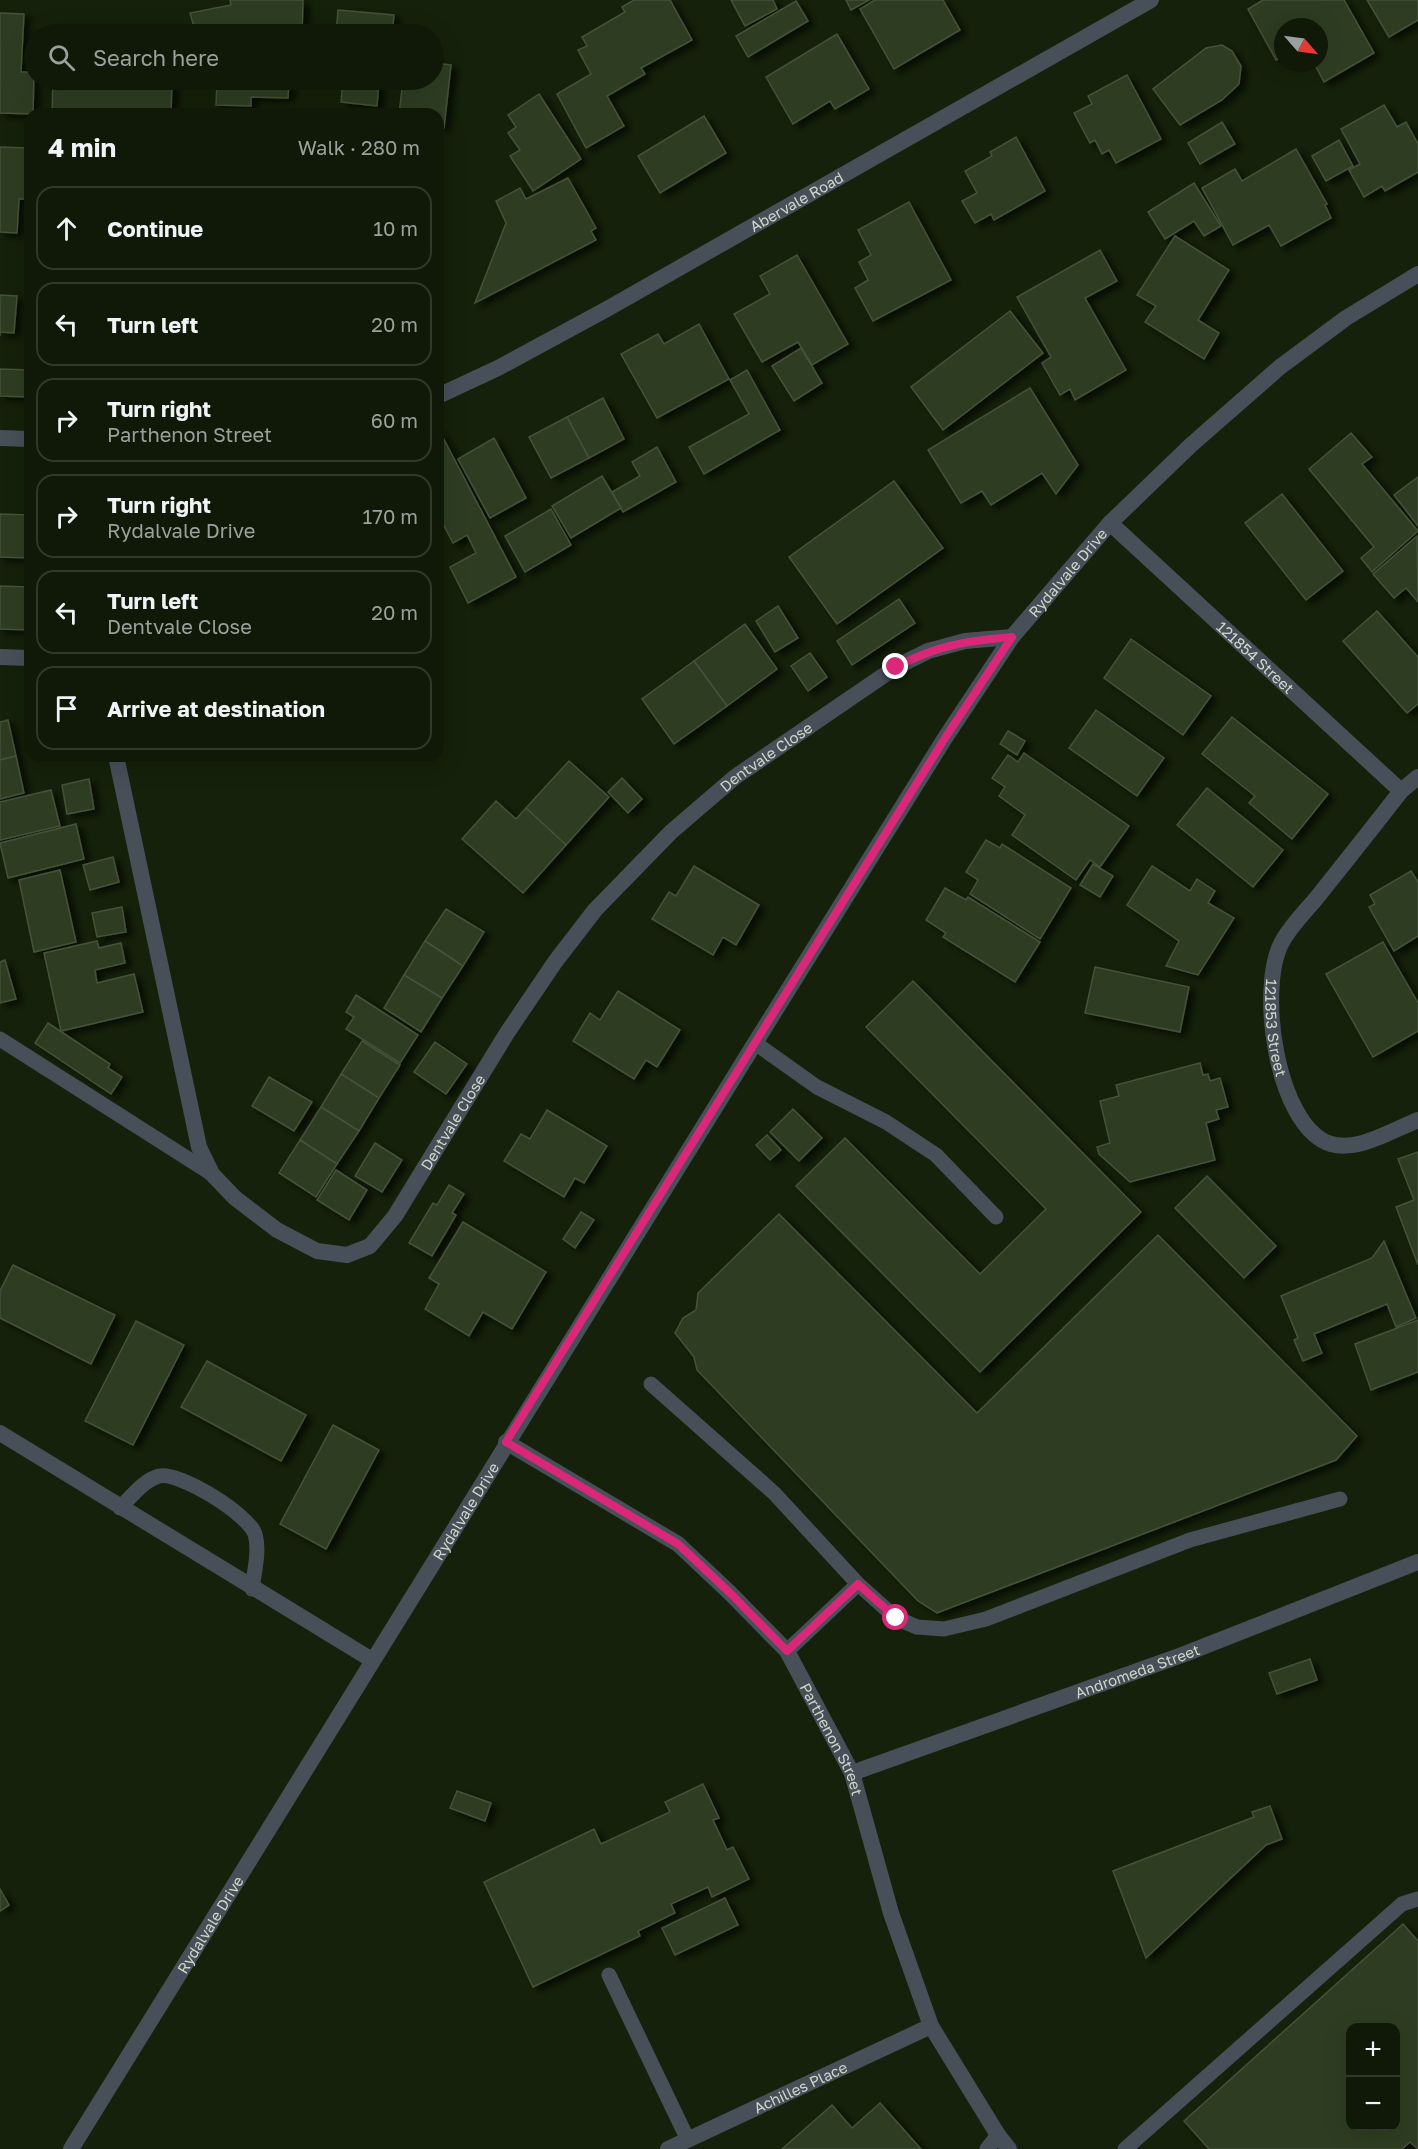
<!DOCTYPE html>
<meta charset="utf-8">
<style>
:root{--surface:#101908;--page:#192212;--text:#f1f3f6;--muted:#9ca09c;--line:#303829}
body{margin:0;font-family:"Golos Text",sans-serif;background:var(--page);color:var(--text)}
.controls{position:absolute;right:18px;bottom:18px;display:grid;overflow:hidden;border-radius:12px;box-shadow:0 6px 24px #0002}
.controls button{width:54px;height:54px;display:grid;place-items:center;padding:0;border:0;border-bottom:2px solid var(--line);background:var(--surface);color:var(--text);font:30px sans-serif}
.compass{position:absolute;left:1274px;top:18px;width:54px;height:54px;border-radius:50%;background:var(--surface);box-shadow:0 6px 24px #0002;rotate:118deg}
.stop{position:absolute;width:18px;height:18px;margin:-14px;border:4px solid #db2777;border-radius:50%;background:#fff}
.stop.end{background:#db2777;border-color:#fff;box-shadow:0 2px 6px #0008}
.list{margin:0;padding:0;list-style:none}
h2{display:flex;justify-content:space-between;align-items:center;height:78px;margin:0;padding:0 24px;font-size:26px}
h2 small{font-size:20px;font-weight:400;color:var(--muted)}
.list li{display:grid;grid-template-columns:39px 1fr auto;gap:18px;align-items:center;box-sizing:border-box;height:84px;margin:0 12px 12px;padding:0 12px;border:2px solid var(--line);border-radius:18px}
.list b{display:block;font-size:22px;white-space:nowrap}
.list p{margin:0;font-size:20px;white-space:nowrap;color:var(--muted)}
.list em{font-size:20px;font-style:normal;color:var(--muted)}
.icon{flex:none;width:33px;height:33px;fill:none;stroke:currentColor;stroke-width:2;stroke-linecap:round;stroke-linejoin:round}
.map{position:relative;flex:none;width:1418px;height:2149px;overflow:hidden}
.search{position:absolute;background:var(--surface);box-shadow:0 6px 24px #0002;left:24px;top:24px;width:420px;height:66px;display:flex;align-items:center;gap:15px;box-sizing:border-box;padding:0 21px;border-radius:33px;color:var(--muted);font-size:22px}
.panel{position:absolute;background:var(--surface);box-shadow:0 6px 24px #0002;left:24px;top:108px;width:420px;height:654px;border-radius:18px}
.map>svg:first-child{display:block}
.building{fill:#2f3c24;stroke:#445239;stroke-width:1.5;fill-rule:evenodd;filter:url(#shadow)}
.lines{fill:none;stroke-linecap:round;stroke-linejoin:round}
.service{stroke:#474f59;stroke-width:15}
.minor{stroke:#474f59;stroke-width:16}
.route{stroke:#db2777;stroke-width:8}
.labels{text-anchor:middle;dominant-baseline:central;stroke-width:4.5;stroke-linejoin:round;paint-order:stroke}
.street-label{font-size:15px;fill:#ced7c8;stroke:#15210a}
</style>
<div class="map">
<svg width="1418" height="2149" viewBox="0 0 1418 2149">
<defs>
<filter id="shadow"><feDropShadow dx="6" dy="4" stdDeviation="3" flood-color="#0009"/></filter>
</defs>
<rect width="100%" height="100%" fill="#15210a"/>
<g class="building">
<path d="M 230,0 L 303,0 L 302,33 L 269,34 L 268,30 L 238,34 L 237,28 L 210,34 L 196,34 L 190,13 L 231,5 Z"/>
<path d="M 634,0 L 670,0 L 692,40 L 641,68 L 645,74 L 607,96 L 624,126 L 586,148 L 557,94 L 591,74 L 578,50 L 587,46 L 582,37 L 625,12 L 622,7 Z"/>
<path d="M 731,0 L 773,0 L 777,9 L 745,26 Z"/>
<path d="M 846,0 L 869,0 L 851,10 Z"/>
<path d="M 875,0 L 943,0 L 960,30 L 894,69 L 860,9 Z"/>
<path d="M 1263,0 L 1344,0 L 1374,53 L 1324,82 L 1314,63 L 1319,63 L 1319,27 L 1283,27 L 1283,56 L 1276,60 L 1248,9 Z"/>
<path d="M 1367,0 L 1418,0 L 1418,20 L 1389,37 Z"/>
<path d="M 796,1 L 808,21 L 748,57 L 736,36 Z"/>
<path d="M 338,10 L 394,15 L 392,34 L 336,34 Z"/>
<path d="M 0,13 L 24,14 L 21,72 L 34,72 L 33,114 L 0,113 Z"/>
<path d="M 837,34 L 869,89 L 835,109 L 830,101 L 793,124 L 766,77 Z"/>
<path d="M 1222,45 L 1232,51 L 1241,66 L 1239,84 L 1222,100 L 1180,125 L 1153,89 L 1206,48 Z"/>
<path d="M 434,63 L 451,65 L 444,128 L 438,128 L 438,114 L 399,114 L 403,80 L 434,80 Z"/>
<path d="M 1127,75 L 1161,139 L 1116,163 L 1109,150 L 1102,154 L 1095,140 L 1090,143 L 1074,113 L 1092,104 L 1088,96 Z"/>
<path d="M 53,80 L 172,80 L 171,114 L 52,114 Z"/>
<path d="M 217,80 L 289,80 L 288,98 L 251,97 L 251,106 L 216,105 Z"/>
<path d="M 343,80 L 379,80 L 377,106 L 341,102 Z"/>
<path d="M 539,94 L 581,159 L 533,191 L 510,156 L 520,150 L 508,133 L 516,127 L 508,115 Z"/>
<path d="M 1384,105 L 1397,127 L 1406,122 L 1418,144 L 1418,172 L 1385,191 L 1382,186 L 1364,197 L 1349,170 L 1360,164 L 1341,129 Z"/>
<path d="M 704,116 L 726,153 L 660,193 L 638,156 Z"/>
<path d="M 1222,122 L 1235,144 L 1200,164 L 1188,143 Z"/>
<path d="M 1016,137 L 1045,191 L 994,220 L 991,214 L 975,223 L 962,201 L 977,193 L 965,171 L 992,156 L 990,152 Z"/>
<path d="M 1339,140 L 1353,166 L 1326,181 L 1312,156 Z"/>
<path d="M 0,147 L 29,148 L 30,199 L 19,199 L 17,233 L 0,232 Z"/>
<path d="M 1296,149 L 1327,204 L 1325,205 L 1331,218 L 1281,246 L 1269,225 L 1233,245 L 1202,188 L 1235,169 L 1242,181 Z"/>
<path d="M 568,178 L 596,228 L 591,231 L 596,240 L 475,303 L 506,223 L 496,201 L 520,188 L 526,199 Z"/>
<path d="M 1194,183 L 1221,226 L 1204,236 L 1194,221 L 1165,239 L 1148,212 Z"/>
<path d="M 909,202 L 951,280 L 873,321 L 855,288 L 868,280 L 859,262 L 871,255 L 858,230 Z"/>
<path d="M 1175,236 L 1229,270 L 1198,320 L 1219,333 L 1204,359 L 1145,322 L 1156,306 L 1137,295 Z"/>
<path d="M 1100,250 L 1117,281 L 1085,298 L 1126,370 L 1075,400 L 1070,389 L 1060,395 L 1042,363 L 1051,357 L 1017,297 Z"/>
<path d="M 797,255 L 848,344 L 812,365 L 798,342 L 762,362 L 734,314 L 770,294 L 760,276 Z"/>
<path d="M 0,295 L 17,296 L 14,333 L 0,332 L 0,336 Z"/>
<path d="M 30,309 L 30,370 L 26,370 Z"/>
<path d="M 1010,311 L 1043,353 L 943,430 L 911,387 Z"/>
<path d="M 699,324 L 729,379 L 657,418 L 621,354 L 658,334 L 664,344 Z"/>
<path d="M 801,348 L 822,383 L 794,401 L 772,366 Z"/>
<path d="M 0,369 L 30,370 L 30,397 L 0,396 Z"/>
<path d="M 747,370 L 780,430 L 704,474 L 689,447 L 749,414 L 730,380 Z"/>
<path d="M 1030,388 L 1078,465 L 1056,494 L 1042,473 L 991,505 L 982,491 L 961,503 L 928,450 Z"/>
<path d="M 603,398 L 624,439 L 589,458 L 567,417 Z"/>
<path d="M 567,417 L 589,458 L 551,478 L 529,437 Z"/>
<path d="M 438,428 L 516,577 L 468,603 L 450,567 L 476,553 L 467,535 L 453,543 L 438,514 Z"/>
<path d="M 1351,433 L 1372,457 L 1362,464 L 1418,531 L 1372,572 L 1361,558 L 1374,547 L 1309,469 Z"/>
<path d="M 494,438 L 526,498 L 490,518 L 458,459 Z"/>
<path d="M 657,447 L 676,482 L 623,512 L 612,492 L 640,476 L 632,462 Z"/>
<path d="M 602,476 L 621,508 L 571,538 L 552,506 Z"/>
<path d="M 1418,477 L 1418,526 L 1394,495 Z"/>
<path d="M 894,481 L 943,548 L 837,624 L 789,557 Z"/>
<path d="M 1282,494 L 1343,571 L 1306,600 L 1245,523 Z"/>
<path d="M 551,509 L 571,545 L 525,572 L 505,536 Z"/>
<path d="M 0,514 L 30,515 L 30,558 L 0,557 Z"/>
<path d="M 1417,536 L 1418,602 L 1406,588 L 1394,598 L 1373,574 Z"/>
<path d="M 0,586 L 30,587 L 30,630 L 0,629 Z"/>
<path d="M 899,599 L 915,623 L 852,665 L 837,641 Z"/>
<path d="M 778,606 L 798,638 L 775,652 L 756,621 Z"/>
<path d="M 1377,611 L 1418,657 L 1418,704 L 1407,713 L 1343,641 Z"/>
<path d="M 745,624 L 777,669 L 727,706 L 694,661 Z"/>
<path d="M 1131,639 L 1211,696 L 1183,735 L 1104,678 Z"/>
<path d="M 810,653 L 827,677 L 808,691 L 791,666 Z"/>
<path d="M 694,661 L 727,706 L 674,744 L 642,699 Z"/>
<path d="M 1096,710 L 1164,758 L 1137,796 L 1069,748 Z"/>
<path d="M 1232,717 L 1328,794 L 1292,839 L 1249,803 L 1255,796 L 1202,754 Z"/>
<path d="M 8,720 L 16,756 L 0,760 L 0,722 Z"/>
<path d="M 1008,731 L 1025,741 L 1017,755 L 1000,744 Z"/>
<path d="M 1024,753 L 1129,826 L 1100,867 L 1090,860 L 1076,880 L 1012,835 L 1025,815 L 999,796 L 1005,787 L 992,778 L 1008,755 L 1018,762 Z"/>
<path d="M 16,756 L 24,793 L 0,799 L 0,760 Z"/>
<path d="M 569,761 L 609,797 L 566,845 L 526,808 Z"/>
<path d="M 622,778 L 642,799 L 628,813 L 608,792 Z"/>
<path d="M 89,779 L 94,809 L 67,814 L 62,785 Z"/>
<path d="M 1207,788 L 1283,850 L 1253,887 L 1177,825 Z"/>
<path d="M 51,790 L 60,826 L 0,840 L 0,802 Z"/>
<path d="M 496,801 L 516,819 L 526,808 L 566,845 L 523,893 L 462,839 Z"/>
<path d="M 76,824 L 84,859 L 8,878 L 0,843 Z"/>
<path d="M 986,840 L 1000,848 L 1002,844 L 1071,888 L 1040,939 L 970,894 L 978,880 L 966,872 Z"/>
<path d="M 113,857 L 119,882 L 90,890 L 83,865 Z"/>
<path d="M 1093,864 L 1113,876 L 1100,897 L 1080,885 Z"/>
<path d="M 694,866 L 759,905 L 736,945 L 723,937 L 713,955 L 652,919 L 669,892 L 676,896 Z"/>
<path d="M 1152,866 L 1190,891 L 1197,879 L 1215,891 L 1208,903 L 1234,918 L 1198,975 L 1166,966 L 1179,941 L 1127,905 Z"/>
<path d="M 60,870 L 76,942 L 34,952 L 19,880 Z"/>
<path d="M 1411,871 L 1418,882 L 1418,936 L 1394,951 L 1369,907 L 1375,904 L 1370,895 Z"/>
<path d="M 945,888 L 966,900 L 968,897 L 1040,942 L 1015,982 L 943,937 L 946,933 L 926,920 Z"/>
<path d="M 122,907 L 126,932 L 97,937 L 92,913 Z"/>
<path d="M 446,909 L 484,932 L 463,966 L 425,941 Z"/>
<path d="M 97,941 L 99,948 L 121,943 L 125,963 L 95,970 L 97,983 L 134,974 L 143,1012 L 61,1031 L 44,953 Z"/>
<path d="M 425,941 L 463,966 L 442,998 L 404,975 Z"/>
<path d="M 1383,942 L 1418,1003 L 1418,1031 L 1373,1057 L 1326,974 Z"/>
<path d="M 5,960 L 16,999 L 0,1003 L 0,962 Z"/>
<path d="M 1095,967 L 1189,987 L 1180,1032 L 1085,1013 Z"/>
<path d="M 404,975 L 442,998 L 421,1032 L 384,1008 Z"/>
<path d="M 913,981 L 1141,1212 L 980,1372 L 796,1186 L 845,1138 L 980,1274 L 1046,1209 L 866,1027 Z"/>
<path d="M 618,991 L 680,1030 L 657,1067 L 646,1060 L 634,1079 L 573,1041 L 590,1013 L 600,1020 Z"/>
<path d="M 356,995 L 418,1035 L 400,1063 L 346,1029 L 354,1017 L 346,1012 Z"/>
<path d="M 48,1023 L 110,1064 L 108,1068 L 122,1077 L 111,1094 L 35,1043 Z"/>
<path d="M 362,1041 L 400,1065 L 379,1098 L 341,1074 Z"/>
<path d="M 435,1042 L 467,1064 L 446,1094 L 414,1072 Z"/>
<path d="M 1200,1063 L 1203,1075 L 1208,1074 L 1210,1081 L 1220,1078 L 1228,1107 L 1216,1110 L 1219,1119 L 1206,1123 L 1215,1160 L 1130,1182 L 1099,1154 L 1097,1147 L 1110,1143 L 1100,1101 L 1119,1096 L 1116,1085 Z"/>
<path d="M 341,1074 L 379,1098 L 359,1131 L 321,1107 Z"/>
<path d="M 269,1077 L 312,1102 L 294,1131 L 252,1106 Z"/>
<path d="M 321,1107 L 359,1131 L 337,1164 L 300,1140 Z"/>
<path d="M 793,1109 L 822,1138 L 799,1161 L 770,1132 Z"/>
<path d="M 547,1110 L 607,1146 L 584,1183 L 575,1178 L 564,1197 L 504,1161 L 521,1134 L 530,1139 Z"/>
<path d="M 767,1135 L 781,1150 L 770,1160 L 756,1145 Z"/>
<path d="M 300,1140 L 337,1164 L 316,1197 L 279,1173 Z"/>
<path d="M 375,1143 L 402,1160 L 382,1192 L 355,1176 Z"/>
<path d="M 1418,1152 L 1418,1265 L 1396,1207 L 1414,1200 L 1398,1159 Z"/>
<path d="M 336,1170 L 367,1190 L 349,1220 L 317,1200 Z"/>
<path d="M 1207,1176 L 1276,1246 L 1244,1278 L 1175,1208 Z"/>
<path d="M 449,1185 L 464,1194 L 452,1213 L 456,1215 L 432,1256 L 409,1243 L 433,1203 L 437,1205 Z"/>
<path d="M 581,1212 L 594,1220 L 575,1248 L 563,1239 Z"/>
<path d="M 779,1214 L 977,1413 L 1158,1235 L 1357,1436 L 1336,1460 L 937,1613 L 918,1601 L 697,1370 L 694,1357 L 675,1333 L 683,1318 L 696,1310 L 698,1293 Z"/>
<path d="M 463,1222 L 546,1272 L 512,1329 L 483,1312 L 469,1336 L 425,1309 L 439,1284 L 429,1278 Z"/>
<path d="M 1384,1241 L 1416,1318 L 1396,1327 L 1387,1304 L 1314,1334 L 1322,1353 L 1303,1361 L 1294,1340 L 1298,1338 L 1281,1296 L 1372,1258 Z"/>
<path d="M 13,1265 L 115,1315 L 91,1364 L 0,1318 L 0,1291 Z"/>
<path d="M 1418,1320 L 1418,1372 L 1371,1390 L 1355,1344 Z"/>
<path d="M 136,1321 L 184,1345 L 133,1445 L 85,1421 Z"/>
<path d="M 207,1361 L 306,1415 L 281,1461 L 181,1407 Z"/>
<path d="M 333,1425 L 379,1450 L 326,1549 L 280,1524 Z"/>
<path d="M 1310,1659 L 1317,1680 L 1277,1694 L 1269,1673 Z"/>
<path d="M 703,1784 L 719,1818 L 713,1820 L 727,1850 L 733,1847 L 749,1879 L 712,1897 L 708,1887 L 671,1904 L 675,1913 L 638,1931 L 640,1936 L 533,1987 L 484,1882 L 594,1829 L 601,1844 L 670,1812 L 665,1802 Z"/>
<path d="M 457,1791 L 491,1803 L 485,1821 L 450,1808 Z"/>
<path d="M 1270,1806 L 1282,1839 L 1266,1845 L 1146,1958 L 1113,1871 L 1254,1817 L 1252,1812 Z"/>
<path d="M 0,1889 L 9,1905 L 0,1911 Z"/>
<path d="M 725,1898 L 738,1925 L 675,1955 L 662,1928 Z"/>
<path d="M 1403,1924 L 1418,1941 L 1418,2149 L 1410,2142 L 1402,2149 L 1209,2149 L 1184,2121 ZM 1350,2028 L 1396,2028 L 1396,2126 L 1350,2126 Z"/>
<path d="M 880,2103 L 921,2149 L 782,2149 L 832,2105 L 852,2128 Z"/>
</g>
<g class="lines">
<g class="service">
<path d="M 0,1039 L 212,1174"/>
<path d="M 755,1043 L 817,1087 L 886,1122 L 936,1155 L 996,1217"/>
<path d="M 651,1384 L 774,1493 L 858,1584"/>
<path d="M 120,1508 C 131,1497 144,1480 159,1476 C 179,1471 248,1514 255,1534 C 260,1551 254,1572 252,1589"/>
<path d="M 787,1651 L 858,1584 L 896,1618 L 917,1627 L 944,1629 L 986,1619 L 1190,1540 L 1340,1499"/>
<path d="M 609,1975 L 688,2140"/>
<path d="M 987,2149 L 998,2135"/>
<path d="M 1125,2149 L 1402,1904 L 1418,1899"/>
</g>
<g class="minor">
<path id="s1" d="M 438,396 L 498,368 L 607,309 L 1151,0"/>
<path d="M 0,438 L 30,439"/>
<path id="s2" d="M 1110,523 L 1401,791"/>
<path d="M 0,657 L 30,658"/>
<path id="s3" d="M 116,756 L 199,1147 L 212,1174 L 235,1198 L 277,1230 L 317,1251 L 347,1255 L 370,1246 L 395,1216 L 507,1033 L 555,962 L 595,910 L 671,832 L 735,777 L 896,667 L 928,651 L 965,641 L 1012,637"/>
<path id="s4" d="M 1418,777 L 1401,791 C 1374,826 1346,861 1319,895 C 1307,910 1291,925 1282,942 C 1257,987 1276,1127 1331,1144 C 1358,1152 1393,1130 1418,1120"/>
<path d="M 0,1433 L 372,1660"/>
<path id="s5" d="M 506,1442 L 678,1544 L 730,1593 L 787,1651 L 852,1773 L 891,1913 L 931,2026 L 998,2135 L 1009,2149"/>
<path id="s6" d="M 852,1773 L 1182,1655 L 1418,1562"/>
<path id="s7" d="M 71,2149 L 755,1043 L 945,738 L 1012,637 L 1110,523 L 1191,445 L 1280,367 L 1346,318 L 1418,274"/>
<path id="s8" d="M 668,2149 L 931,2026"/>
</g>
</g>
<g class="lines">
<path class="route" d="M 896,1618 L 858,1584 L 787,1651 L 730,1593 L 678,1544 L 506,1442 L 945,738 L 1012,637 C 966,641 938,645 896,667"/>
</g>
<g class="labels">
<g class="street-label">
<text stroke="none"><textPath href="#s1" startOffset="408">Abervale Road</textPath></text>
<text stroke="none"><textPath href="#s7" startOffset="1866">Rydalvale Drive</textPath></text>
<text stroke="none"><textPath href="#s2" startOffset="198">121854 Street</textPath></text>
<text stroke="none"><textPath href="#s3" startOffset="1251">Dentvale Close</textPath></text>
<text stroke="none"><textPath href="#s4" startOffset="302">121853 Street</textPath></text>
<text stroke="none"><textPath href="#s3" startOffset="765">Dentvale Close</textPath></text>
<text stroke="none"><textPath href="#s7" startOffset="750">Rydalvale Drive</textPath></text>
<text stroke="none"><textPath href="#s6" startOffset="303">Andromeda Street</textPath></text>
<text stroke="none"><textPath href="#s5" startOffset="452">Parthenon Street</textPath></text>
<text stroke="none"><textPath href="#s7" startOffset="264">Rydalvale Drive</textPath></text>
<text stroke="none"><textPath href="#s8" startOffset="146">Achilles Place</textPath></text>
</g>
</g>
</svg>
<div class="controls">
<button>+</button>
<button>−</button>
</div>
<svg class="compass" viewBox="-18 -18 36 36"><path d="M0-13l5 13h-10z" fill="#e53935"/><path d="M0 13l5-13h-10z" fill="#9ca09c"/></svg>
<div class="stop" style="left:896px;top:1618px"></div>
<div class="stop end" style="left:896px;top:667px"></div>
<div class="search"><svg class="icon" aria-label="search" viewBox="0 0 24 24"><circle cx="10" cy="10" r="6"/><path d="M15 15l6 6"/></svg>Search here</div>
<section class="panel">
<h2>4 min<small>Walk · 280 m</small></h2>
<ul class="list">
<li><svg class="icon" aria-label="ahead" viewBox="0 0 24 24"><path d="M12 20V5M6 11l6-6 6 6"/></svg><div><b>Continue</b></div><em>10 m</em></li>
<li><svg class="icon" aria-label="left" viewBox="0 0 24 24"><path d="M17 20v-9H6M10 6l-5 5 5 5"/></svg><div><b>Turn left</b></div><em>20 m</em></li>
<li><svg class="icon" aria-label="right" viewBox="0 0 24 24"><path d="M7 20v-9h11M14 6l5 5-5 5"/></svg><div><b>Turn right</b><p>Parthenon Street</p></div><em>60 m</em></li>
<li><svg class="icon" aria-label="right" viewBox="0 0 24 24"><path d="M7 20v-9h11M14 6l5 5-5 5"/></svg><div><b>Turn right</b><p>Rydalvale Drive</p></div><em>170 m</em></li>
<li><svg class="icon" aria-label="left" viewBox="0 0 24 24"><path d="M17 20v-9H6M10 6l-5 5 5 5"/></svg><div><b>Turn left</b><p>Dentvale Close</p></div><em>20 m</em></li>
<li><svg class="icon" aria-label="arrive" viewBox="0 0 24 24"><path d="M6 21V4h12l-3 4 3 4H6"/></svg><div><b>Arrive at destination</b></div></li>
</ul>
</section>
</div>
